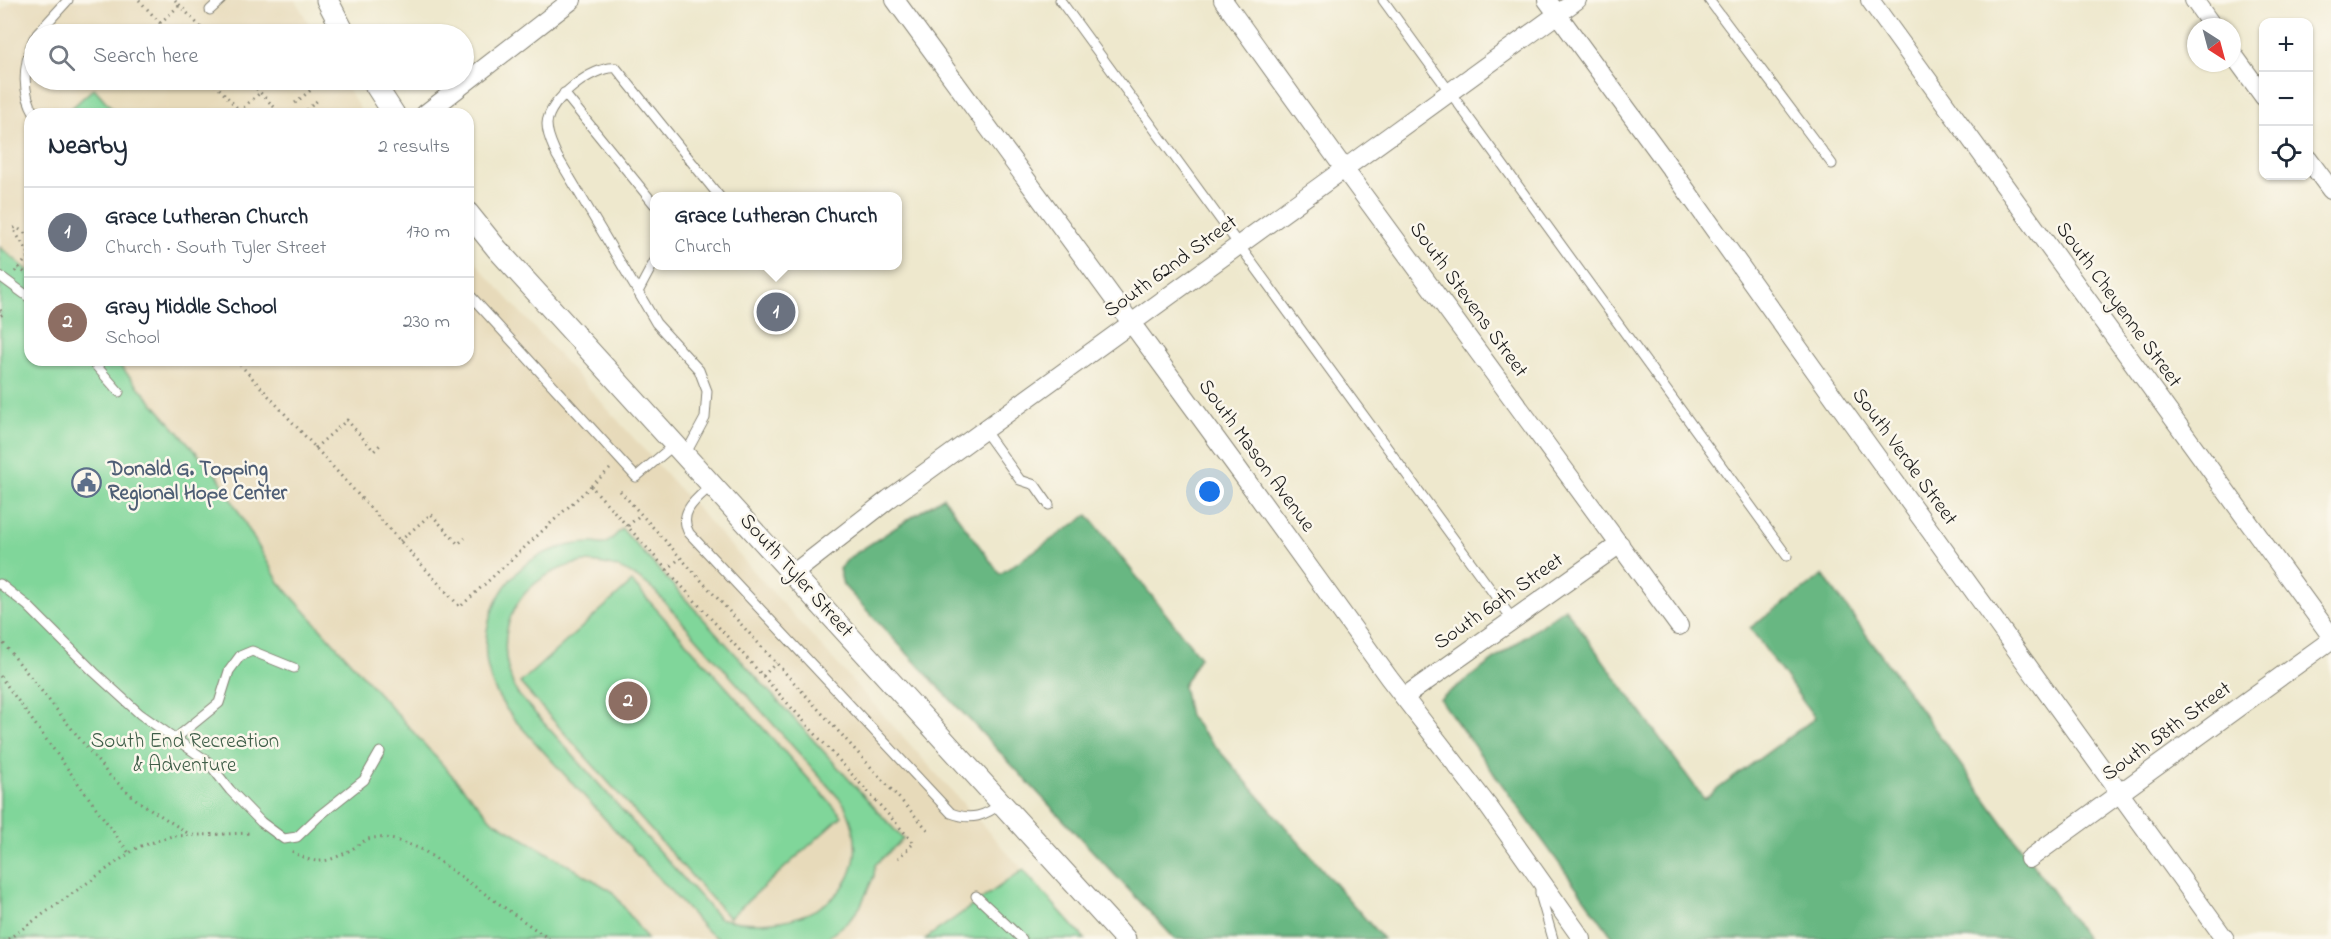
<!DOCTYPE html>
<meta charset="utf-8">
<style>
:root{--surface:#fff;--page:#f6f6f7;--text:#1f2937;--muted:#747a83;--line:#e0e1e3;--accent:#1f6fb2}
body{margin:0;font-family:"Indie Flower",sans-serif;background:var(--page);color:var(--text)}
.controls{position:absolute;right:18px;top:18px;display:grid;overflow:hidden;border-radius:12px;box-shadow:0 2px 4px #0004}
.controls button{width:54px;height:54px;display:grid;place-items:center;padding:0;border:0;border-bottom:2px solid var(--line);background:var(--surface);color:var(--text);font:30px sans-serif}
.compass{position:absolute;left:2187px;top:18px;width:54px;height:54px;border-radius:50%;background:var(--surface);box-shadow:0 2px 4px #0004;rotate:144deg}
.you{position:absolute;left:1210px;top:492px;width:21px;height:21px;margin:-15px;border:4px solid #fff;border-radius:50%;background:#1a73e8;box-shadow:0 0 0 9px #1a73e833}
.badge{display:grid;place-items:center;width:39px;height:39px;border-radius:50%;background:var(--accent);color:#fff;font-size:20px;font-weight:700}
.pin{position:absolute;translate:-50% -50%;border:3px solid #fff;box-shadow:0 2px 6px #0006}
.popup{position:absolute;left:650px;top:192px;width:252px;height:78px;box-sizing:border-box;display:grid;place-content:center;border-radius:12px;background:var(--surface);filter:drop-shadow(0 2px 4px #0005);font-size:20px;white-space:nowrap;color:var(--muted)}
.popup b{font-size:22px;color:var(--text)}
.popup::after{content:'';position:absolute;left:50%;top:100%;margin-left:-12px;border:12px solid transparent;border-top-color:var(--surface)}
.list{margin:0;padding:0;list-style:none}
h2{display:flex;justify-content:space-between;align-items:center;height:78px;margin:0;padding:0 24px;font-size:26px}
h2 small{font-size:20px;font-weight:400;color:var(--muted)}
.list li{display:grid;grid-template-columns:39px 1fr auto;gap:18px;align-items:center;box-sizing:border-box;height:90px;padding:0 24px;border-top:2px solid var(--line)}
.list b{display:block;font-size:22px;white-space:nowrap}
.list p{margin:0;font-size:20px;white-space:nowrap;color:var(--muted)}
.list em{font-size:20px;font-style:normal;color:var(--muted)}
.icon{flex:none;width:33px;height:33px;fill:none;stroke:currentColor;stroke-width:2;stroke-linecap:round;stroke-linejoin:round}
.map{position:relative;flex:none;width:2331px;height:939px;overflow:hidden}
.search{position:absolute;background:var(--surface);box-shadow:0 2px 4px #0004;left:24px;top:24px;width:450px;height:66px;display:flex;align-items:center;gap:15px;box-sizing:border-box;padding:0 21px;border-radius:33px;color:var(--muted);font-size:22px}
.panel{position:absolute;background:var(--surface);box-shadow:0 2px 4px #0004;left:24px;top:108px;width:450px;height:258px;border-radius:18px}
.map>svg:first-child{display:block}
.built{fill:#e7daba}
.green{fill:#80d69a;stroke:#4e795b;stroke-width:1.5;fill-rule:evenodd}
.forest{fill:#68b782;stroke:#426a4f;stroke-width:1.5}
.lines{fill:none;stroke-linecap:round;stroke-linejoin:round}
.service-casing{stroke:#858274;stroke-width:11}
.minor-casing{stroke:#858274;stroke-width:20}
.tertiary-casing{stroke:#858274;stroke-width:23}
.path{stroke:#858274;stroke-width:3;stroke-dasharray:1.5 4.5;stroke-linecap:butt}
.service{stroke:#fff;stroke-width:9}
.minor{stroke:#fff;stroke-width:18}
.tertiary{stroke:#fff;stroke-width:21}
.labels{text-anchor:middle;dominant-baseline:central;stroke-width:5;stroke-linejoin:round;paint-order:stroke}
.street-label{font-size:21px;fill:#1c1c1c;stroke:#fbf7ec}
.service-label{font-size:21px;font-weight:bold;fill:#4e5e75;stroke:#fbf7ec;text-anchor:start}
.park-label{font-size:21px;fill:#3f5d48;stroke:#fbf7ec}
</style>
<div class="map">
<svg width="2331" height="939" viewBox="0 0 2331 939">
<rect width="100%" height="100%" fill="#fbf7ec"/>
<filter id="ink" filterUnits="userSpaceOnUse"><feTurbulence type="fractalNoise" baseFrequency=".0167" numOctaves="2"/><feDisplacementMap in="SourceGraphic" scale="12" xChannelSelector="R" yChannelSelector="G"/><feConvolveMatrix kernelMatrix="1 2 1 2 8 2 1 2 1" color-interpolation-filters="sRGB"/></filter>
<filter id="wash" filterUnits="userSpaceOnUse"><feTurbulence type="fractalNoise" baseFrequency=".008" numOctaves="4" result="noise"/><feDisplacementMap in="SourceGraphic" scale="24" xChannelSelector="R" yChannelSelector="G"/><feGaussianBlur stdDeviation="1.35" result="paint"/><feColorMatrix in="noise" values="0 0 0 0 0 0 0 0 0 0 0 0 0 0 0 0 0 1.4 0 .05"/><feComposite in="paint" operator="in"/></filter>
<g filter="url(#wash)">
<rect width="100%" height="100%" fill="#eee8cd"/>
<g class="built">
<path d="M 15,0 L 295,0 L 315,34 L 34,34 L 34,80 L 342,80 L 363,114 L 30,114 L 30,272 L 0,247 L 0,11 Z"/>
<path d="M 468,252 L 483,271 L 1023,870 L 925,939 L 647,939 L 612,891 L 492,820 L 279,582 L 219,478 L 115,360 L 468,360 Z"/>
</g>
<g class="green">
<path d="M 94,88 L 115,112 L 113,114 L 65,114 Z"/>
<path d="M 0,247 L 30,272 L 30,360 L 115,360 L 219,478 L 279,582 L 492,820 L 612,891 L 647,939 L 0,939 Z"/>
<path d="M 622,529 L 903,839 L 875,865 L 874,876 L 860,907 L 849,921 L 826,939 L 719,939 L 707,931 L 513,718 C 502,704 493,690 489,673 C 476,627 501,572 545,553 C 560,547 574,543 590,543 C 594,542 600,545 604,544 C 610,542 617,533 622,529 ZM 583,562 C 611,562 632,571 654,590 L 844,804 C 887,891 801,939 719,918 L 517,693 C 487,632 517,575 583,562 Z"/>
<path d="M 632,582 L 842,816 L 729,918 L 520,683 Z"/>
<path d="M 1023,870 L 1085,939 L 925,939 Z"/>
</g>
<g class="forest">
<path d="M 943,497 L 1000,574 L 1088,515 L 1200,657 L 1183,686 L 1189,716 L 1383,939 L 1175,939 L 843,585 L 839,569 L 850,557 Z"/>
<path d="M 1823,575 L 2087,939 L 1614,939 L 1440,699 L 1565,608 L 1704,799 L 1815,718 L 1750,628 Z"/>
</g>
</g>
<g filter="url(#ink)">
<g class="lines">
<defs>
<g id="service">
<path d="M 1060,0 L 1513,620"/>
<path d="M 1383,0 L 1787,556"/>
<path d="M 1709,0 L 1832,164"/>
<path d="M 210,10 L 221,0"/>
<path d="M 37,34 L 68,0"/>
<path d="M 34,38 C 24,63 20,90 35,114"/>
<path d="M 564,93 L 654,204"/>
<path d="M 654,262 L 638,292 L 656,323 L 699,370 L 707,391 L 705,418 L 685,455"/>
<path d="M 0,276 L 30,298"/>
<path d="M 638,292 L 557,156 C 553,146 547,136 547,124 C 548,100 594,65 616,68 L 719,196"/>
<path d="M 468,293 L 636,477 L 675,444"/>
<path d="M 91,360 L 119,392"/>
<path d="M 984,430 L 1020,480 L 1035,485 L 1049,505"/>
<path d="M 713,484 C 698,498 677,511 689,533 L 951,813 C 971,821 985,816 1002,803"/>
<path d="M 0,584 L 28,606 L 94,672 L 140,714 L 207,761 L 230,790 L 261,822 L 284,839 L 297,837 L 319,816 L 364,780 L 380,752"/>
<path d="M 176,738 L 219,703 L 229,671 L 240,656 L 252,651 L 294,668"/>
<path d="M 1540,886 L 1540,894 L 1553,939"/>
<path d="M 976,896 L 1022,939"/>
</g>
<g id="minor">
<path d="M 895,0 L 1236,466 L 1389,678 L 1488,806 L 1582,939"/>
<path d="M 1223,0 L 1345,170 L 1679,626"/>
<path d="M 1547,0 L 1679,180 L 1840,406 L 2225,939"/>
<path d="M 1870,0 L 2331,636"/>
<path d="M 2194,0 L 2213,27"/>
<path d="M 2232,53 L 2264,97"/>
<path d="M 425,114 L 572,0"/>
<path d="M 2308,159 L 2331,190"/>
<path d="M 794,573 L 889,499 L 1577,0"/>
<path d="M 1404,697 L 1620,544"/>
<path d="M 2029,859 L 2331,640"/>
</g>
<g id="tertiary">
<path d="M 327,0 L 345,34"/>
<path d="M 372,80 L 394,114"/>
<path d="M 468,213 L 497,249 L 1125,939"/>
</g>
</defs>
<use href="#service" class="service-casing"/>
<use href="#minor" class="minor-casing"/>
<use href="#tertiary" class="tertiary-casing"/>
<g class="path">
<path d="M 139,0 L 170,34"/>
<path d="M 175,0 L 207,34"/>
<path d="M 160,23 L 180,5"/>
<path d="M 211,80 L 243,114"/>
<path d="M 248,80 L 281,114"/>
<path d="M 154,86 L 161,80"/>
<path d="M 295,103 L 311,90"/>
<path d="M 239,111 L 260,93"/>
<path d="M 302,114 L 319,99"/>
<path d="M 30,237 L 16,227 L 13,229 L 30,255"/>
<path d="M 18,268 L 30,276"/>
<path d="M 15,272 L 30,255"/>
<path d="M 0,310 L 3,314 L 0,316"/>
<path d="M 236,360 L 460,607 L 591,486 L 914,843 L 898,858"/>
<path d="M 315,448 L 347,420 L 374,451 L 381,444"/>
<path d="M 591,486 L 610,469"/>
<path d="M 620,491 L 928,830"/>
<path d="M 628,526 L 641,514"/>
<path d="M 400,541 L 431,514 L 458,544 L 465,538"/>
<path d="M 667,570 L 680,558"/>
<path d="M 0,639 L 108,774 L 138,801 L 189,834"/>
<path d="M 0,676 L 129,853"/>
<path d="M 763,676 L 776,663"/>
<path d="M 292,851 C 315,867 330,862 352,849 C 357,846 363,841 368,839 C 385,834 408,844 423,850 L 549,939"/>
<path d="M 8,939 L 138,847 L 172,836 L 251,833"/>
</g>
<use href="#service" class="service"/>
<use href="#minor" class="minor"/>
<use href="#tertiary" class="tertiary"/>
</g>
</g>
<defs>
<symbol id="civic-ring" viewBox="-11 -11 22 22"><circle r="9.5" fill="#fbf7ec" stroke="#5c6f8a" stroke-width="1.5"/><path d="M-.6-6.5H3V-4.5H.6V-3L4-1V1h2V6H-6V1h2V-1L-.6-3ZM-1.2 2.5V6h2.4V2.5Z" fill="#5c6f8a"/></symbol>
</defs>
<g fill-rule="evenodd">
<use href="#civic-ring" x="70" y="466" width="33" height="33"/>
</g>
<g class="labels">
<g class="street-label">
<text transform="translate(1171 267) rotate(-36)">South 62nd Street</text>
<text transform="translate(1468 300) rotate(54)">South Stevens Street</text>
<text transform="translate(2118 305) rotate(54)">South Cheyenne Street</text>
<text transform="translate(1256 456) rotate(54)">South Mason Avenue</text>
<text transform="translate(1904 457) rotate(54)">South Verde Street</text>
<text transform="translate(796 576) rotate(48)">South Tyler Street</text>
<text transform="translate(1499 602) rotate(-35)">South 60th Street</text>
<text transform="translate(2167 732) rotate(-36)">South 58th Street</text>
</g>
<g class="service-label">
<text x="108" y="470">Donald G. Topping<tspan x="108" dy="24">Regional Hope Center</tspan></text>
</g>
<g class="park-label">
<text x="185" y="742">South End Recreation<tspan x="185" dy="24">&amp; Adventure</tspan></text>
</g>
</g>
</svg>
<div class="controls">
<button>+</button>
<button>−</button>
<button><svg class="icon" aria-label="locate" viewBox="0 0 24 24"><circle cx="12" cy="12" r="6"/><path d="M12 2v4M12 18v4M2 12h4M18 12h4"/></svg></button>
</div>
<svg class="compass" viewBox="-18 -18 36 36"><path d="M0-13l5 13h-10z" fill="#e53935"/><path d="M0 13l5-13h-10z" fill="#747a83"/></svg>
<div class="you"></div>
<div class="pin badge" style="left:776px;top:312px;background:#6b7280">1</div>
<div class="popup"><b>Grace Lutheran Church</b>Church</div>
<div class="pin badge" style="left:628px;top:701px;background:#8d6e63">2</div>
<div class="search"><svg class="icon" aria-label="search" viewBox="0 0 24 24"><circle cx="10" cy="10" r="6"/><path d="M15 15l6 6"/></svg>Search here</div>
<section class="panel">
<h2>Nearby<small>2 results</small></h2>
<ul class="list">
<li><span class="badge" style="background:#6b7280">1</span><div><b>Grace Lutheran Church</b><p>Church · South Tyler Street</p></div><em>170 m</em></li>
<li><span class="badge" style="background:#8d6e63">2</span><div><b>Gray Middle School</b><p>School</p></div><em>230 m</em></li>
</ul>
</section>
</div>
